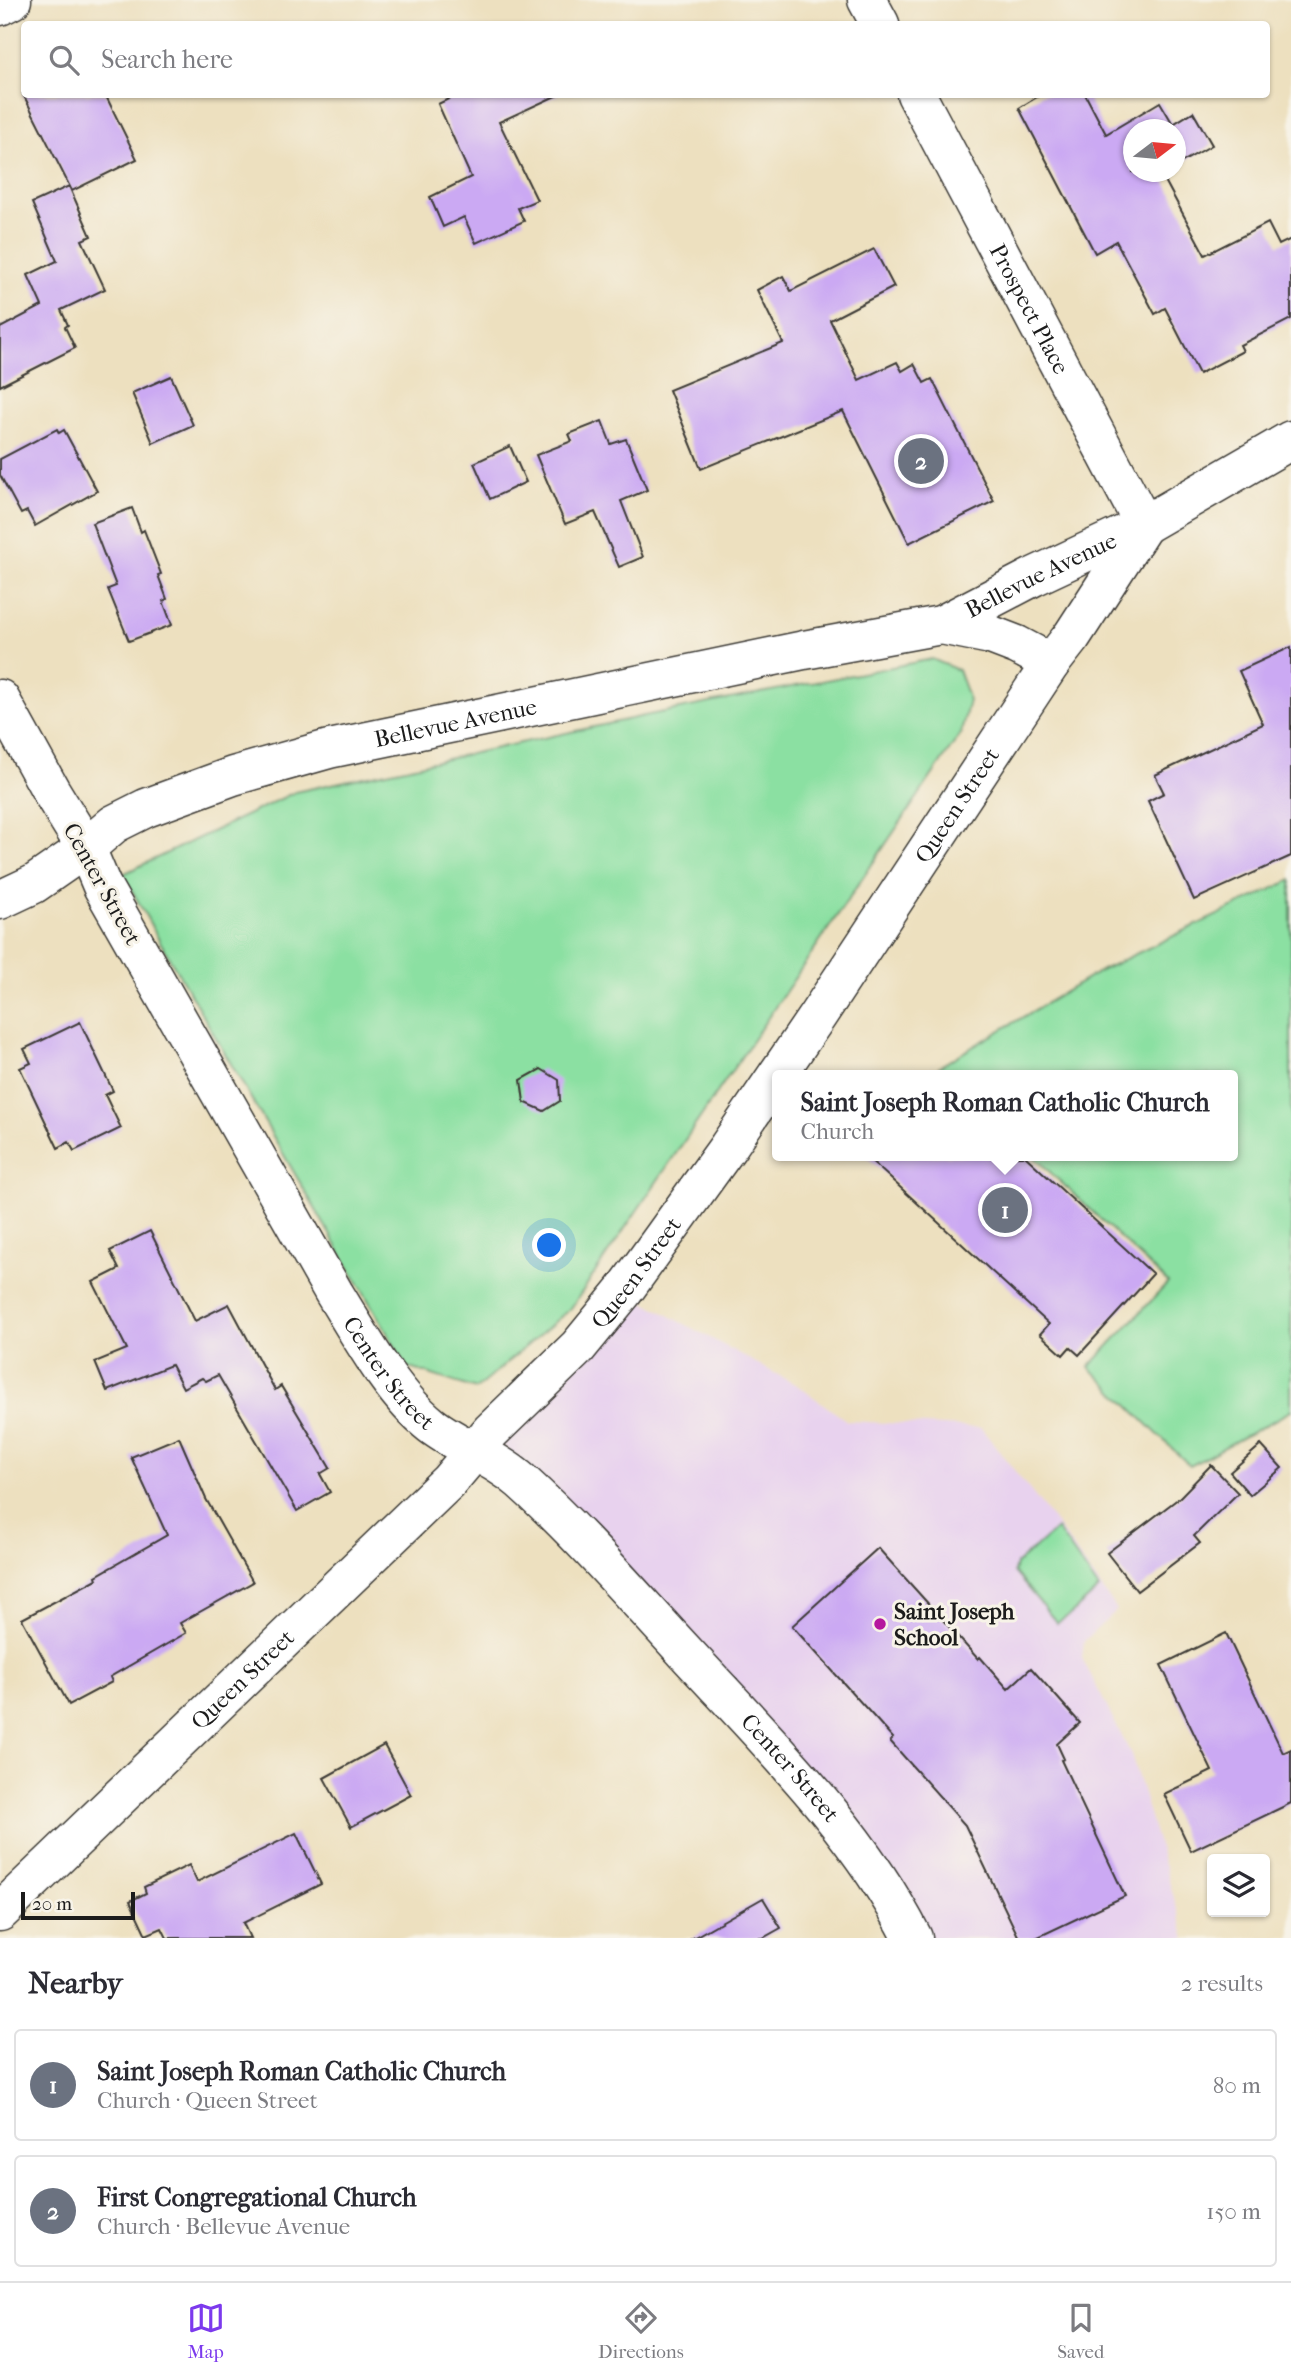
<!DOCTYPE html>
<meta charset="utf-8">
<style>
:root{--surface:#fff;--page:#f2f2f3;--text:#2b2b33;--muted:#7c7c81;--line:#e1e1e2;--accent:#7c3aed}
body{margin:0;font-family:"IM FELL French Canon",serif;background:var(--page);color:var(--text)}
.controls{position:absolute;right:21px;bottom:21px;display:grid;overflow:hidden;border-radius:7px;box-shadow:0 2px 5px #0004}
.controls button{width:63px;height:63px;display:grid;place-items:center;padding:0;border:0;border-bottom:2px solid var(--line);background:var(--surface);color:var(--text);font:35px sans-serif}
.compass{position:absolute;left:1123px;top:119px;width:63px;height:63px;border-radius:50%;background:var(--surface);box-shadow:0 2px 5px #0004;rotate:74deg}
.scale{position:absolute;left:21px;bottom:18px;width:114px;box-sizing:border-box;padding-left:7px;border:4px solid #1c1c1c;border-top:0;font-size:19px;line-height:24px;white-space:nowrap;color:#1c1c1c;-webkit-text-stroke:5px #f7f3e8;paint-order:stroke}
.you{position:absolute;left:550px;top:1246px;width:24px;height:24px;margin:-18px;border:5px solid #fff;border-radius:50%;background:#1a73e8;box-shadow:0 0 0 10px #1a73e833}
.badge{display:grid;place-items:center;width:46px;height:46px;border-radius:50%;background:var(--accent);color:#fff;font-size:23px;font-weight:700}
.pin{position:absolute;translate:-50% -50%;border:4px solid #fff;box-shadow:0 2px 7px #0006}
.popup{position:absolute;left:772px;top:1070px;width:466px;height:91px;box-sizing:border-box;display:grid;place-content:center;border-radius:7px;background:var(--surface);filter:drop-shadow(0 2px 5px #0005);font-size:23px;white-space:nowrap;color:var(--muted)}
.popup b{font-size:26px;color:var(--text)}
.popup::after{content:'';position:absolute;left:50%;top:100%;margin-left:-14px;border:14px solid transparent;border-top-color:var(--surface)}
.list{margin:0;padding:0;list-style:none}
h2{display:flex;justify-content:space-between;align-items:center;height:91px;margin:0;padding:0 28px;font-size:30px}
h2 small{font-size:23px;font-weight:400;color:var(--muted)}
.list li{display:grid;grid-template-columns:46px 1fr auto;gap:21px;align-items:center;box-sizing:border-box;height:112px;margin:0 14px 14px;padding:0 14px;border:2px solid var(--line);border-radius:7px}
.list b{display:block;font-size:26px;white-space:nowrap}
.list p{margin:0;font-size:23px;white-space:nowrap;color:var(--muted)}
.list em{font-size:23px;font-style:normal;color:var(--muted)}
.icon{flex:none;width:38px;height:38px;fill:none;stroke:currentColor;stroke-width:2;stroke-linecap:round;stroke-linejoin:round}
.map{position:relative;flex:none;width:1291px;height:1938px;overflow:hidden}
.search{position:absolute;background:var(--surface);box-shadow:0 2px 5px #0004;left:21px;right:21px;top:21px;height:77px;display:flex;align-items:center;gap:18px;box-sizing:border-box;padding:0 24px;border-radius:7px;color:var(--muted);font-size:26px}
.sheet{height:343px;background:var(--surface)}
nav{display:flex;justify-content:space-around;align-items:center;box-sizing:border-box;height:98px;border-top:2px solid var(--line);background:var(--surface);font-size:19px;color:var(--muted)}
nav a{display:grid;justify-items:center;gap:4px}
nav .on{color:var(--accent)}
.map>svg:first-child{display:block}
.built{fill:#e8d2ee}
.green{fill:#8be0a2;stroke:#547e5f;stroke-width:2}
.building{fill:#cba9f3}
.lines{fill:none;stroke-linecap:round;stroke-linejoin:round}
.minor-casing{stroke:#3b3934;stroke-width:41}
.tertiary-casing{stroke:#3b3934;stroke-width:41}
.minor{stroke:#fff;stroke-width:38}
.tertiary{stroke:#fff;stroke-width:38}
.poi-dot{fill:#b5179e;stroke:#f7f3e8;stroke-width:2.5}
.labels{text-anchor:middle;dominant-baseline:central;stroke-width:6;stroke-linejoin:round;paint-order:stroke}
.street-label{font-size:23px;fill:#1c1c1c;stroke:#f7f3e8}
.poi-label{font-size:23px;font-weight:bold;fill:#1c1c1c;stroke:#f7f3e8;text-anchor:start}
</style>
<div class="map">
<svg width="1291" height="1938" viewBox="0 0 1291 1938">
<rect width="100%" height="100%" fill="#f7f3e8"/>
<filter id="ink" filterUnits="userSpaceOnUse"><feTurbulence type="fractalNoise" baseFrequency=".0143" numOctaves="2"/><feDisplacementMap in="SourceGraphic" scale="14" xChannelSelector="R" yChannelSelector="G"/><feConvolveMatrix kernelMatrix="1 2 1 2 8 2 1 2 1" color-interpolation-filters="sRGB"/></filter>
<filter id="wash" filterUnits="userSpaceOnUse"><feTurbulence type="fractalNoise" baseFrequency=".00686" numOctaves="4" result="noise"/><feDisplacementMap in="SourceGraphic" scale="28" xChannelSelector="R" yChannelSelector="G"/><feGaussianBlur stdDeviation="1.57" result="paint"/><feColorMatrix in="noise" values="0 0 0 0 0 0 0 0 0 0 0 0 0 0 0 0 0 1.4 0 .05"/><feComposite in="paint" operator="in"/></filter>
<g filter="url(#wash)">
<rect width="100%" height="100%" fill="#ede0bf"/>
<path class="built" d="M 624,1291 L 798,1386 L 847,1421 L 981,1428 L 1058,1526 L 1117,1610 L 1084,1641 L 1082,1658 L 1131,1754 L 1186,1938 L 913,1938 L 491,1431 Z"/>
<g class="green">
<path d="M 932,659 L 958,670 L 969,700 L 961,733 L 571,1308 L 476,1389 L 407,1367 L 159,940 L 123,874 L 295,792 L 649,715 Z"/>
<path d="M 1291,880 L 1291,1411 L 1190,1466 L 1089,1367 L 1168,1283 L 1033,1156 L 1232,1156 L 1232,1075 L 948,1075 L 939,1067 L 1102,970 Z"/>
<path d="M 1057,1529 L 1099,1589 L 1071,1614 L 1057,1623 L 1014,1572 L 1016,1564 Z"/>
</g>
<g id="blocks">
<g class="building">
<path d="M 23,94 L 105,94 L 137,159 L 72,191 Z"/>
<path d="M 459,94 L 560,94 L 499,122 L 537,200 L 518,208 L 524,221 L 476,243 L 464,217 L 443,227 L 430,197 L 471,177 L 438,104 Z"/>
<path d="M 1042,94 L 1085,94 L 1106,134 L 1160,102 L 1173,124 L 1193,112 L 1212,145 L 1175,166 L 1175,130 L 1133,130 L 1133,172 L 1167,172 L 1162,175 L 1205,255 L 1268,223 L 1279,245 L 1291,239 L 1291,319 L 1240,345 L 1243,351 L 1199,374 L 1165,308 L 1155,314 L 1116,241 L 1095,253 L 1019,108 Z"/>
<path d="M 69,186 L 91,236 L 82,240 L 105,289 L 61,310 L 68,325 L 65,327 L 75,348 L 0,386 L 0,328 L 42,306 L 28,275 L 57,261 L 32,203 Z"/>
<path d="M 874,249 L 894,287 L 830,320 L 859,380 L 897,362 L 902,371 L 914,364 L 924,383 L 932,379 L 994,501 L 909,543 L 843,411 L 701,469 L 669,390 L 783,343 L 757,290 L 783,276 L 791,291 Z"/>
<path d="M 171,376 L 193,425 L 153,443 L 132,393 Z"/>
<path d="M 602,421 L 611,444 L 626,439 L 647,490 L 621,501 L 643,557 L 619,567 L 595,512 L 565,524 L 536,455 L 572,441 L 569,434 Z"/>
<path d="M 57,429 L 59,433 L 64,430 L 97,491 L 35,526 L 27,511 L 21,514 L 0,475 L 0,459 Z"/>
<path d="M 510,446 L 526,482 L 490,499 L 474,463 Z"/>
<path d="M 132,508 L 141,532 L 144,530 L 161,574 L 158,575 L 167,599 L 163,601 L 172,625 L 129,641 L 108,589 L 116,586 L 92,523 Z"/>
<path d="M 1291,647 L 1291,856 L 1194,900 L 1148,801 L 1164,793 L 1155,775 L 1263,724 L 1239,671 Z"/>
<path d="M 80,1022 L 113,1091 L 105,1095 L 121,1128 L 74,1151 L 69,1142 L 58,1148 L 20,1068 L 31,1063 L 24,1049 Z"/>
<path d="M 541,1069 L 559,1080 L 560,1101 L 544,1111 L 524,1102 L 521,1080 Z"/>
<path d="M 866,1156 L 1025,1156 L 1153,1274 L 1079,1355 L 1070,1347 L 1063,1355 L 1040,1334 L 1049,1324 Z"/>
<path d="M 150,1231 L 195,1321 L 229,1304 L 275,1390 L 281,1386 L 330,1468 L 320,1474 L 330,1492 L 297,1511 L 218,1375 L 206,1381 L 202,1378 L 183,1388 L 171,1365 L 107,1391 L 95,1362 L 127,1349 L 93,1282 L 119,1269 L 110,1251 Z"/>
<path d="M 179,1437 L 206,1499 L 253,1582 L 180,1623 L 186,1633 L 110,1677 L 112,1682 L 69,1705 L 22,1619 L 97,1579 L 96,1576 L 167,1535 L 131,1457 Z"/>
<path d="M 1261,1445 L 1282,1468 L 1250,1495 L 1230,1472 Z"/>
<path d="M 1211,1465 L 1238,1493 L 1194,1536 L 1200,1543 L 1137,1591 L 1107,1553 L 1179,1498 Z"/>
<path d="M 878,1548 L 978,1659 L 980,1657 L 1008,1689 L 1031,1668 L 1080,1723 L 1057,1744 L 1064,1759 L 1061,1760 L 1125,1896 L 1036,1938 L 1019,1938 L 965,1825 L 890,1741 L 893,1738 L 792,1626 Z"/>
<path d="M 1226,1633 L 1283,1753 L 1291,1749 L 1291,1803 L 1191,1851 L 1164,1794 L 1212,1771 L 1161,1665 Z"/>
<path d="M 384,1745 L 411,1795 L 351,1827 L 324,1778 Z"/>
<path d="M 296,1833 L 321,1884 L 243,1923 L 250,1938 L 167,1938 L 162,1928 L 146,1935 L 130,1901 L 146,1893 L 144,1887 L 189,1865 L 197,1882 Z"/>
<path d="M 763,1898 L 781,1928 L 763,1938 L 693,1938 Z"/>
</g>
</g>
</g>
<g filter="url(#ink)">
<use href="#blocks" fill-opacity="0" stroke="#3b3934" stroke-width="2"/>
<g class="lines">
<defs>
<g id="minor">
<path d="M 867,0 L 880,24"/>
<path d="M 0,6 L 12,0"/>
<path id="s1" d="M 916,94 L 1144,525"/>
<path id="s2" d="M 86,848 L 102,886 L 334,1293 C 360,1335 392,1394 431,1425 C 459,1447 494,1457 521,1481 C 580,1534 632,1595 686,1653 C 768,1742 858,1830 913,1938"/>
<path id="s3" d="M 0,1912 L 449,1481 L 491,1431 L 578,1347 L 624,1291 L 728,1147 L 818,1015 L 1051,663"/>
</g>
<g id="tertiary">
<path d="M 941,625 L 991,635 L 1017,645 L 1051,663 L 1072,636 L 1144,525"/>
<path d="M 0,699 L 51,791 L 86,848"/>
<path id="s4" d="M 0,900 L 34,884 L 86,848 L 114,824 L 146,808 L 233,776 L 329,749 L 804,650 L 941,625 L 1033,577 L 1144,525 L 1291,440"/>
</g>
</defs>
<use href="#minor" class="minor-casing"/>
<use href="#tertiary" class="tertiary-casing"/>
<use href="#minor" class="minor"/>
<use href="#tertiary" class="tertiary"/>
</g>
</g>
<circle class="poi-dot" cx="880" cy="1624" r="7"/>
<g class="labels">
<g class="street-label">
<text stroke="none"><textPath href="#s1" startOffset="243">Prospect Place</textPath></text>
<text stroke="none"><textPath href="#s4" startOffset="1102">Bellevue Avenue</textPath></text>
<text stroke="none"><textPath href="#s4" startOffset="495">Bellevue Avenue</textPath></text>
<text stroke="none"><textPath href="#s3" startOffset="1470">Queen Street</textPath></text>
<text transform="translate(102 884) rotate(61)">Center Street</text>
<text stroke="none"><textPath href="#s3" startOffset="903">Queen Street</textPath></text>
<text stroke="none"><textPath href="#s2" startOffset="607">Center Street</textPath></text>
<text stroke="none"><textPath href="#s3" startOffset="336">Queen Street</textPath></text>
<text stroke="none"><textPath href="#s2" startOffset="1174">Center Street</textPath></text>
</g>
<g class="poi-label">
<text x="894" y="1611">Saint Joseph<tspan x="894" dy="26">School</tspan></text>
</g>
</g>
</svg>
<div class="controls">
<button><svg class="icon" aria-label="layers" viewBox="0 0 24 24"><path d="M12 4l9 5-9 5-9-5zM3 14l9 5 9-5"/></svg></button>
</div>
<svg class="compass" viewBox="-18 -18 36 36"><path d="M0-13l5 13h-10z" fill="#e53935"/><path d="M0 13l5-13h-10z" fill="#7c7c81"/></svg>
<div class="scale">20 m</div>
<div class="you"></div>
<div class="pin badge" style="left:1005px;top:1210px;background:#6b7280">1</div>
<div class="popup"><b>Saint Joseph Roman Catholic Church</b>Church</div>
<div class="pin badge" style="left:921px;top:461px;background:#6b7280">2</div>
<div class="search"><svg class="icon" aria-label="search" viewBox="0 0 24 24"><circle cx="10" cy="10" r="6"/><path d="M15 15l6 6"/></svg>Search here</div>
</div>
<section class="sheet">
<h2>Nearby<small>2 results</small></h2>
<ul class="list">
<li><span class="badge" style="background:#6b7280">1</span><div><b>Saint Joseph Roman Catholic Church</b><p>Church · Queen Street</p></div><em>80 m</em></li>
<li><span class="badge" style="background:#6b7280">2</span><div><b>First Congregational Church</b><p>Church · Bellevue Avenue</p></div><em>150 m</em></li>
</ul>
</section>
<nav>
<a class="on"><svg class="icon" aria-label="map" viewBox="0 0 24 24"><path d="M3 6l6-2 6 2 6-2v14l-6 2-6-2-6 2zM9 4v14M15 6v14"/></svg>Map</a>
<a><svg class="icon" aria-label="directions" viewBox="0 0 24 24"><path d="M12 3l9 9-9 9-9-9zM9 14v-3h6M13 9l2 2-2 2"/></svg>Directions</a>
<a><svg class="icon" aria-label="saved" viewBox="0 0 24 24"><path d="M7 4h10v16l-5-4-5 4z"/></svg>Saved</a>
</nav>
